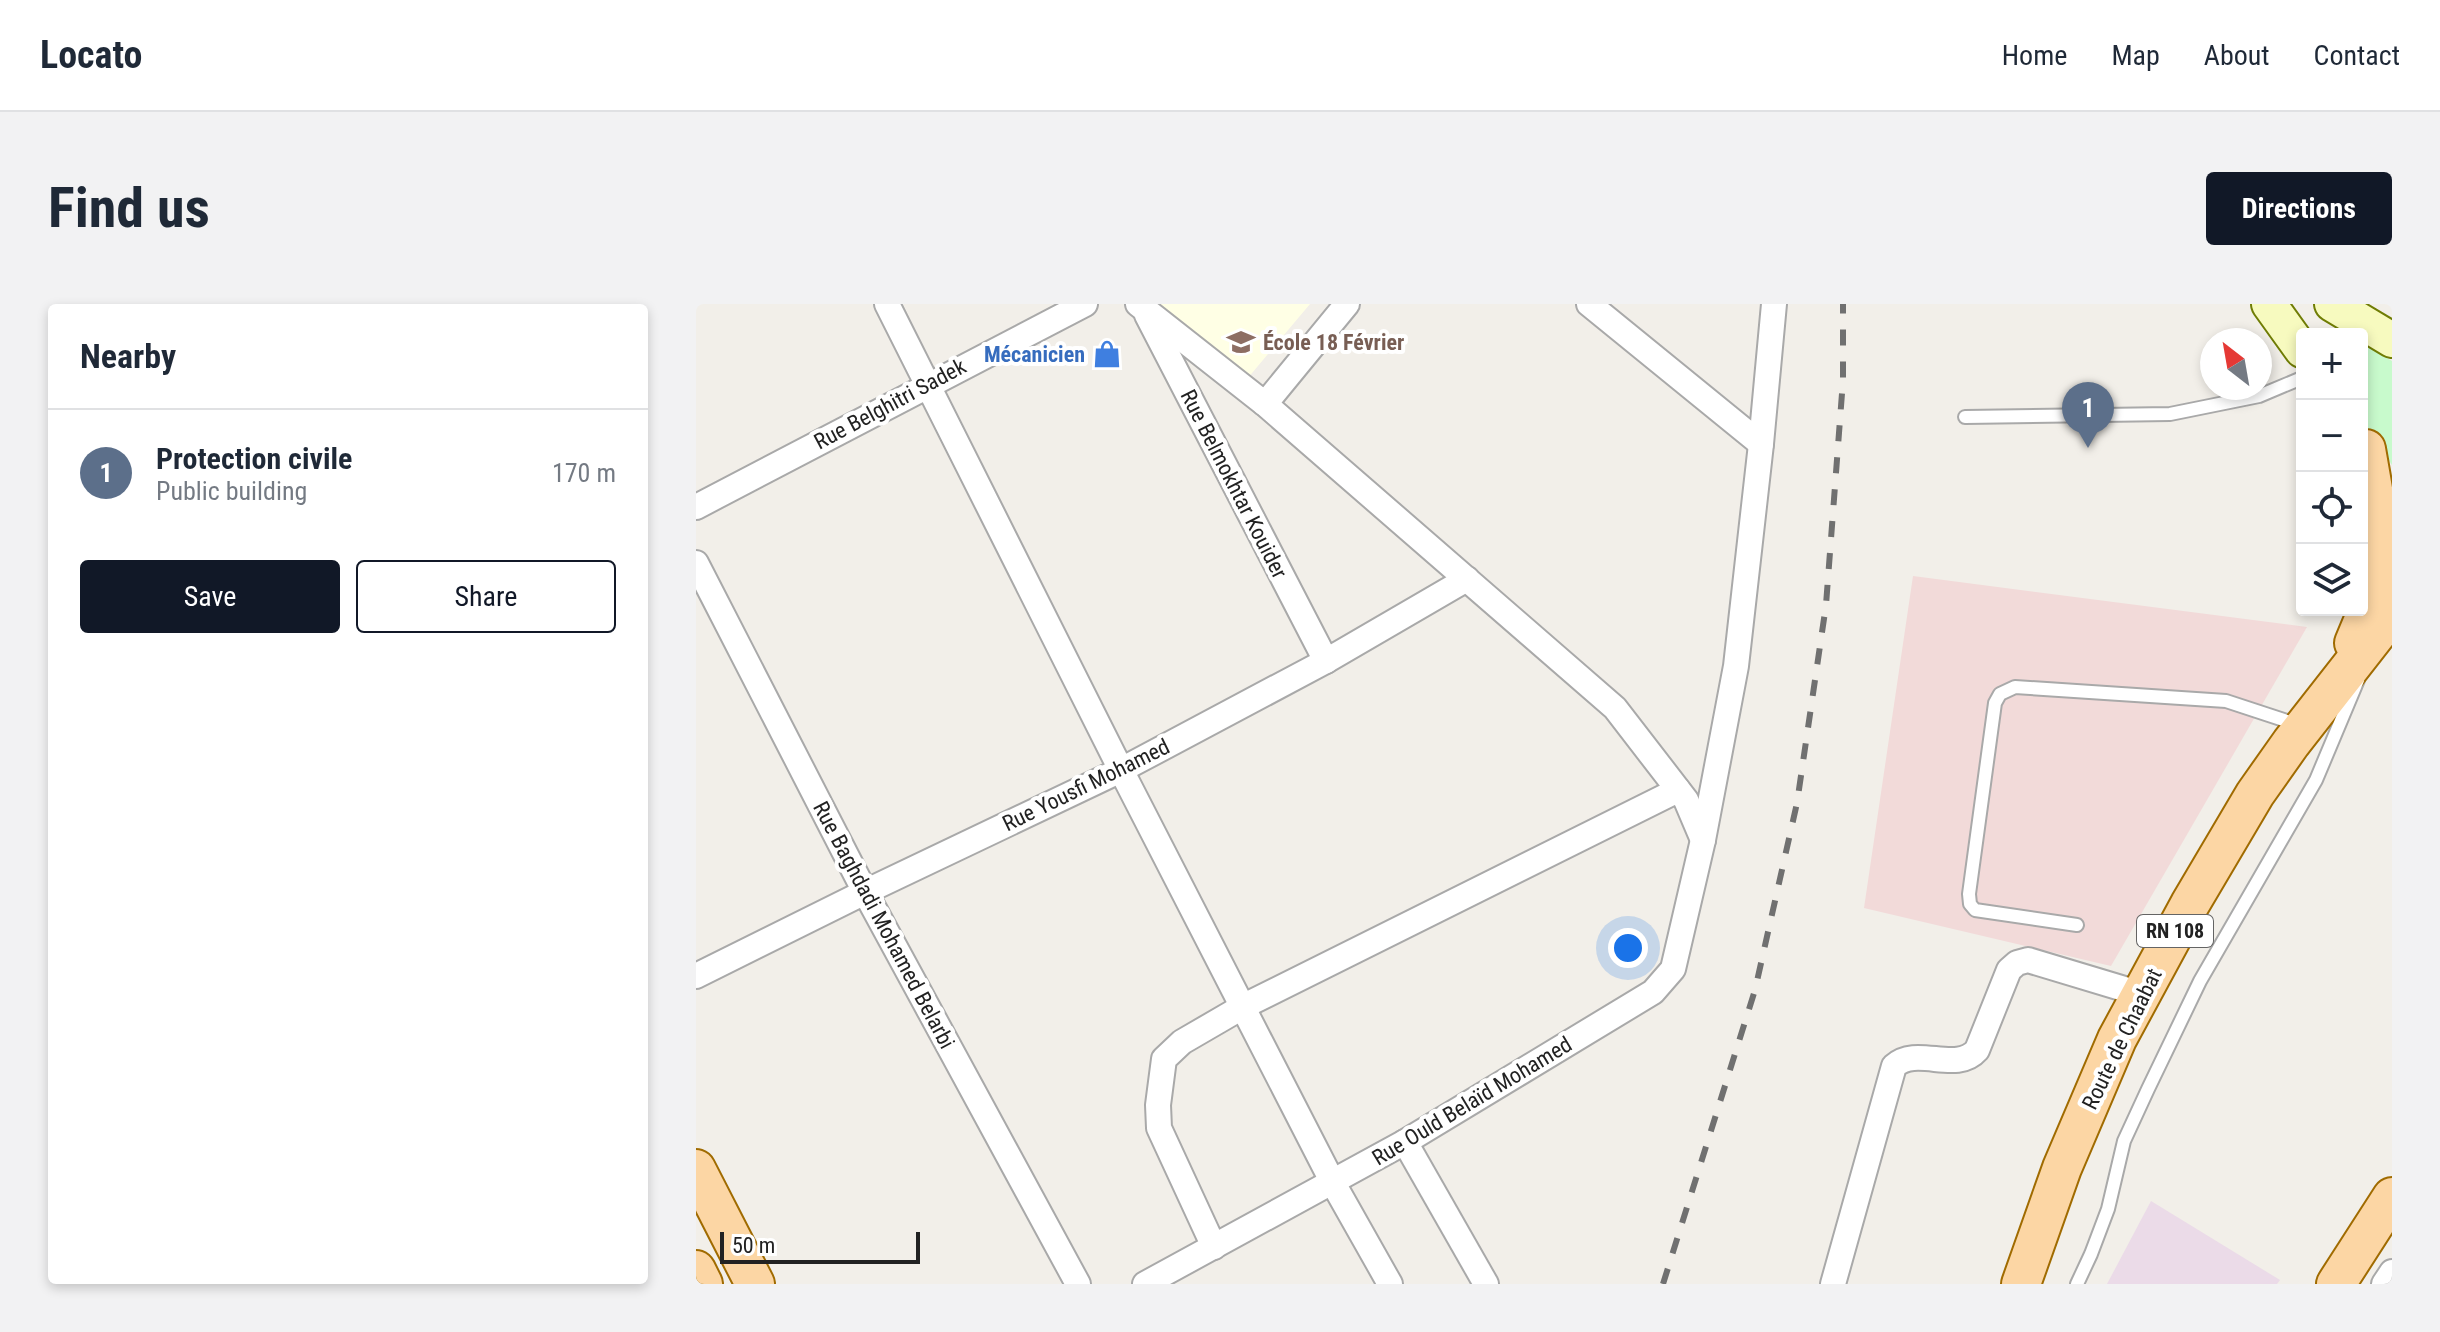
<!DOCTYPE html>
<meta charset="utf-8">
<style>
:root{--surface:#fff;--page:#f2f2f3;--text:#1f2937;--muted:#747a83;--line:#e0e1e3;--accent:#111827}
body{margin:0;font-family:"Roboto Condensed",sans-serif;background:var(--page);color:var(--text)}
.controls{position:absolute;right:24px;top:24px;display:grid;overflow:hidden;border-radius:8px;box-shadow:0 4px 12px #0003}
.controls button{width:72px;height:72px;display:grid;place-items:center;padding:0;border:0;border-bottom:2px solid var(--line);background:var(--surface);color:var(--text);font:40px sans-serif}
.compass{position:absolute;left:1504px;top:24px;width:72px;height:72px;border-radius:50%;background:var(--surface);box-shadow:0 4px 12px #0003;rotate:329deg}
.scale{position:absolute;left:24px;bottom:20px;width:200px;box-sizing:border-box;padding-left:8px;border:4px solid #222;border-top:0;font-size:22px;line-height:28px;white-space:nowrap;color:#222;-webkit-text-stroke:6px #fff;paint-order:stroke}
.you{position:absolute;left:932px;top:644px;width:28px;height:28px;margin:-20px;border:6px solid #fff;border-radius:50%;background:#1a73e8;box-shadow:0 0 0 12px #1a73e833}
.badge{display:grid;place-items:center;width:52px;height:52px;border-radius:50%;background:var(--accent);color:#fff;font-size:26px;font-weight:700}
.pin{position:absolute;translate:-50% -66px;filter:drop-shadow(0 2px 4px #0008)}
.pin::after{content:'';position:absolute;top:42px;width:28px;height:24px;background:inherit;clip-path:polygon(0 0,100% 0,50% 100%)}
.list{margin:0;padding:0;list-style:none}
h2{display:flex;justify-content:space-between;align-items:center;height:104px;margin:0;padding:0 32px;font-size:34px}
h2 small{font-size:26px;font-weight:400;color:var(--muted)}
.list li{display:grid;grid-template-columns:52px 1fr auto;gap:24px;align-items:center;box-sizing:border-box;height:128px;padding:0 32px;border-top:2px solid var(--line)}
.list b{display:block;font-size:30px;white-space:nowrap}
.list p{margin:0;font-size:26px;white-space:nowrap;color:var(--muted)}
.list em{font-size:26px;font-style:normal;color:var(--muted)}
.actions{display:flex;gap:16px;padding:24px 32px}
.actions a{flex:1;padding:18px 0;border:2px solid var(--accent);border-radius:8px;text-align:center;font-size:28px;color:var(--accent)}
.actions .main{background:var(--accent);color:#fff}
.icon{flex:none;width:44px;height:44px;fill:none;stroke:currentColor;stroke-width:2;stroke-linecap:round;stroke-linejoin:round}
.map{position:relative;flex:none;width:1696px;height:980px;overflow:hidden;border-radius:8px}
header{display:flex;align-items:center;gap:48px;box-sizing:border-box;height:112px;padding:0 40px;background:var(--surface);border-bottom:2px solid var(--line)}
header strong{font-size:38px}
nav{display:flex;gap:44px;margin-inline-start:auto;font-size:28px}
.intro{display:flex;align-items:center;justify-content:space-between;box-sizing:border-box;height:192px;padding:0 48px}
h1{margin:0;font-size:56px}
.button{padding:20px 36px;border-radius:8px;background:var(--accent);color:#fff;font-size:28px;font-weight:700}
main{display:flex;gap:48px;padding:0 48px}
aside{flex:1;background:var(--surface);border-radius:8px;box-shadow:0 4px 12px #0003}
.map>svg:first-child{display:block}
.commercial{fill:#f2dad9}
.industrial{fill:#ebdbe8}
.education{fill:#ffffe5}
.park{fill:#c8facc}
.lines{fill:none;stroke-linecap:round;stroke-linejoin:round}
.lane-casing{stroke:#a9a9a9;stroke-width:16}
.street-casing{stroke:#a9a9a9;stroke-width:28}
.secondary-casing{stroke:#707d05;stroke-width:38}
.primary-casing{stroke:#a06b00;stroke-width:42}
.lane{stroke:#fff;stroke-width:12}
.street{stroke:#fff;stroke-width:24}
.secondary{stroke:#f7fabf;stroke-width:34}
.primary{stroke:#fcd6a4;stroke-width:38}
.rail{stroke:#707070;stroke-width:6;stroke-dasharray:16 16;stroke-linecap:butt}
.labels{text-anchor:middle;dominant-baseline:central;stroke-width:8;stroke-linejoin:round;paint-order:stroke}
.shield{fill:#fff;stroke:#646464;stroke-width:2}
.shield-label{font-size:20px;font-weight:bold;fill:#222}
.education-label{font-size:22px;font-weight:bold;fill:#785e54;stroke:#fff;text-anchor:start}
.shop-label{font-size:22px;font-weight:bold;fill:#366cbe;stroke:#fff;text-anchor:end}
.street-label{font-size:22px;fill:#222;stroke:#fff}
</style>
<header>
<strong>Locato</strong>
<nav><a>Home</a><a>Map</a><a>About</a><a>Contact</a></nav>
</header>
<div class="intro"><h1>Find us</h1><a class="button">Directions</a></div>
<main>
<aside>
<h2>Nearby<small></small></h2>
<ul class="list">
<li><span class="badge" style="background:#5c6f8a">1</span><div><b>Protection civile</b><p>Public building</p></div><em>170 m</em></li>
</ul>
<div class="actions"><a class="main">Save</a><a>Share</a></div>
</aside>
<div class="map">
<svg width="1696" height="980" viewBox="0 0 1696 980">
<rect width="100%" height="100%" fill="#f2efe9"/>
<path class="commercial" d="M 1217,272 L 1611,323 L 1415,662 L 1168,604 Z"/>
<path class="industrial" d="M 1455,897 L 1584,976 L 1581,980 L 1411,980 Z"/>
<path class="education" d="M 462,0 L 614,0 L 551,75 Z"/>
<path class="park" d="M 1669,41 L 1696,57 L 1696,161 L 1666,116 L 1666,44 Z"/>
<g class="lines">
<defs>
<g id="lane">
<path d="M 1269,113 L 1474,110 L 1563,92 L 1606,74"/>
<path d="M 1381,621 L 1279,606 L 1274,600 L 1273,590 L 1299,399 L 1304,390 L 1319,383 L 1530,397 L 1603,421"/>
<path d="M 1381,980 L 1395,950 L 1412,905 L 1428,837 L 1452,785 L 1504,677 L 1620,476 L 1662,376"/>
</g>
<g id="street">
<path d="M 191,0 L 425,466 L 637,879 L 694,980"/>
<path d="M 442,0 L 569,100 L 919,404 L 990,496 L 1007,536"/>
<path d="M 893,0 L 1065,140"/>
<path d="M 451,11 L 630,357"/>
<path d="M 569,100 L 651,0"/>
<path d="M 0,203 L 389,0"/>
<path d="M 0,259 L 169,588 L 382,980"/>
<path d="M 0,672 L 169,588 L 425,466 L 630,357 L 771,275"/>
<path d="M 709,838 L 790,980"/>
<path d="M 518,943 L 463,824 L 462,801 L 468,755 L 486,738 L 548,702 L 982,486"/>
<path d="M 449,980 L 709,838 L 957,688 L 977,665 L 1007,536 L 1040,362 L 1065,140 L 1078,0"/>
<path d="M 1137,980 L 1198,762 C 1221,741 1260,770 1281,746 L 1313,666 L 1321,659 L 1332,656 L 1445,690"/>
<path d="M 1688,980 L 1696,968"/>
</g>
<g id="secondary">
<path d="M 1573,0 L 1606,46"/>
<path d="M 1636,0 L 1696,36"/>
</g>
<g id="primary">
<path d="M 1658,339 L 1683,279 L 1688,248 L 1670,145"/>
<path d="M 0,865 L 59,980"/>
<path d="M 0,966 L 7,980"/>
<path d="M 1325,980 L 1366,864 L 1421,735 L 1494,600 L 1559,490 L 1595,439 L 1696,310"/>
<path d="M 1640,980 L 1696,893"/>
</g>
</defs>
<use href="#lane" class="lane-casing"/>
<use href="#street" class="street-casing"/>
<use href="#secondary" class="secondary-casing"/>
<use href="#primary" class="primary-casing"/>
<use href="#lane" class="lane"/>
<use href="#street" class="street"/>
<use href="#secondary" class="secondary"/>
<use href="#primary" class="primary"/>
<path class="rail" d="M 967,980 L 1059,686 L 1101,499 L 1130,301 L 1147,76 L 1147,0"/>
</g>
<defs>
<symbol id="school-bare" viewBox="-9 -9 18 18"><path d="M0-5L7-2L0 1L-7-2ZM-4 1L0 2.5L4 1V4Q0 6-4 4Z" fill="#8d6e63" stroke="#fff" stroke-width="2.5" paint-order="stroke"/></symbol>
<symbol id="shop-bare" viewBox="-9 -9 18 18"><path d="M-5-2.5h2.3a2.7 3.5 0 0 1 5.4 0H5L5.5 6h-11ZM-1.5-2.5h3a1.5 2.3 0 0 0-3 0Z" fill="#3f7fe0" stroke="#fff" stroke-width="2.5" paint-order="stroke"/></symbol>
</defs>
<g fill-rule="evenodd">
<use href="#school-bare" x="525" y="18" width="40" height="40"/>
<use href="#shop-bare" x="391" y="30" width="40" height="40"/>
</g>
<g class="labels">
<rect class="shield" x="1441" y="611" width="76" height="32" rx="6"/>
<g class="shield-label">
<text x="1479" y="627">RN 108</text>
</g>
<g class="education-label">
<text x="567" y="38">École 18 Février</text>
</g>
<g class="shop-label">
<text x="389" y="50">Mécanicien</text>
</g>
<g class="street-label">
<text transform="translate(194 100) rotate(-28)">Rue Belghitri Sadek</text>
<text transform="translate(538 180) rotate(63)">Rue Belmokhtar Kouider</text>
<text transform="translate(390 481) rotate(-26)">Rue Yousfi Mohamed</text>
<text transform="translate(188 621) rotate(62)">Rue Baghdadi Mohamed Belarbi</text>
<text transform="translate(1426 735) rotate(-64)">Route de Chaabat</text>
<text transform="translate(776 797) rotate(-31)">Rue Ould Belaïd Mohamed</text>
</g>
</g>
</svg>
<div class="controls">
<button>+</button>
<button>−</button>
<button><svg class="icon" aria-label="locate" viewBox="0 0 24 24"><circle cx="12" cy="12" r="6"/><path d="M12 2v4M12 18v4M2 12h4M18 12h4"/></svg></button>
<button><svg class="icon" aria-label="layers" viewBox="0 0 24 24"><path d="M12 4l9 5-9 5-9-5zM3 14l9 5 9-5"/></svg></button>
</div>
<svg class="compass" viewBox="-18 -18 36 36"><path d="M0-13l5 13h-10z" fill="#e53935"/><path d="M0 13l5-13h-10z" fill="#747a83"/></svg>
<div class="scale">50 m</div>
<div class="you"></div>
<div class="pin badge" style="left:1392px;top:144px;background:#5c6f8a">1</div>
</div>
</main>
